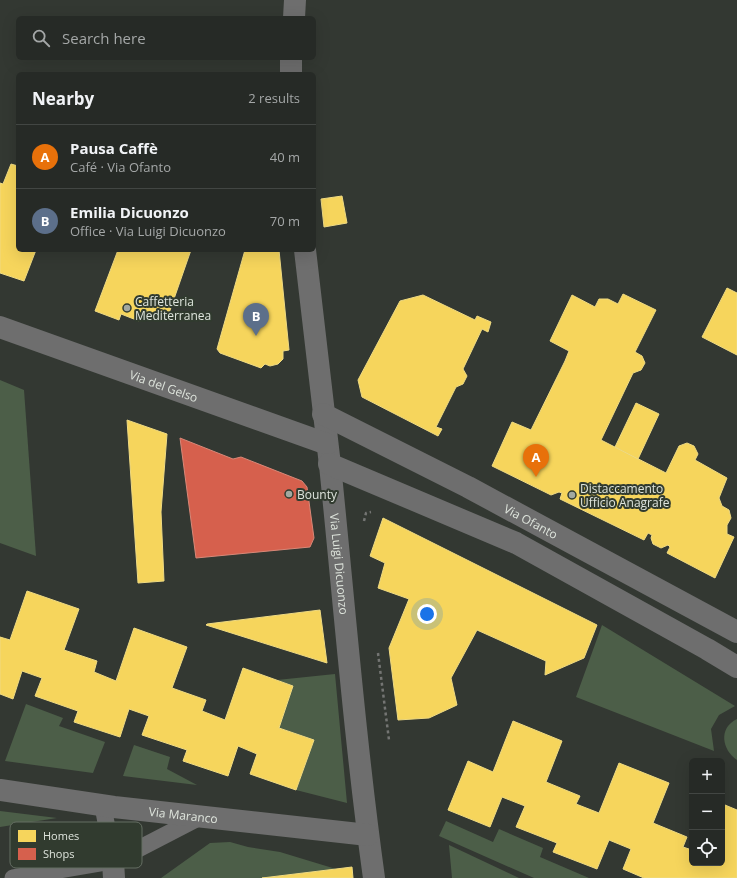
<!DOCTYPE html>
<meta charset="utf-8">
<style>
:root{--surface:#262a26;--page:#323632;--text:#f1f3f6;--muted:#a4a7a7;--line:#424643;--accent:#a2a8a0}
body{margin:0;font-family:"Open Sans",sans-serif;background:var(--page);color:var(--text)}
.controls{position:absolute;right:12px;bottom:12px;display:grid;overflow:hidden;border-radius:6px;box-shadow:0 4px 16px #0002}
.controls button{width:36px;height:36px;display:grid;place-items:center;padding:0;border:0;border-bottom:1px solid var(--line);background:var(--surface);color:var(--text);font:20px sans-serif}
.you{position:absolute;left:427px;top:614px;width:14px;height:14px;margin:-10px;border:3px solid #fff;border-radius:50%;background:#1a73e8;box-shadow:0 0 0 6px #1a73e833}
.badge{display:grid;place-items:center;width:26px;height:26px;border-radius:50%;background:var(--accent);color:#fff;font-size:13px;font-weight:700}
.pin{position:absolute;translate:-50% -33px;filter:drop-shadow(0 1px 2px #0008)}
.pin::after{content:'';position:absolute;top:21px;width:14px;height:12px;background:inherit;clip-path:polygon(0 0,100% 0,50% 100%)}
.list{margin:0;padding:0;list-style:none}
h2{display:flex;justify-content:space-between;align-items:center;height:52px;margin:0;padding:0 16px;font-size:17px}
h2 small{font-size:13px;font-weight:400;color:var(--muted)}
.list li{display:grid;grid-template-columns:26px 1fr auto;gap:12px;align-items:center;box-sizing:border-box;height:64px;padding:0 16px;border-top:1px solid var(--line)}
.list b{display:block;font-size:15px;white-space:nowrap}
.list p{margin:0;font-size:13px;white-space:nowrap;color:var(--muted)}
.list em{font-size:13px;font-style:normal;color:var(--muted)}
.icon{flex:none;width:22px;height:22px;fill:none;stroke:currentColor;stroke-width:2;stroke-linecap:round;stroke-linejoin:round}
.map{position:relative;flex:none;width:737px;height:878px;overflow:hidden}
.search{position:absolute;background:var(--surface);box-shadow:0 4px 16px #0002;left:16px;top:16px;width:300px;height:44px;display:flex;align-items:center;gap:10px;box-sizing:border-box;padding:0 14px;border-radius:6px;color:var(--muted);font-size:15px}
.panel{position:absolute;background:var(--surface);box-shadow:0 4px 16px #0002;left:16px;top:72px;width:300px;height:180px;border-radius:6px}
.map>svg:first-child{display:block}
.green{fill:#4c5e48}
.homes{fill:#f6d55c;stroke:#efda82}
.shops{fill:#d6604d;stroke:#d88878}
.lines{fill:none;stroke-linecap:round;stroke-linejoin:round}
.path{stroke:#747573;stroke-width:2.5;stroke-dasharray:3 3;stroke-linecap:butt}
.lane{stroke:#6e6e6e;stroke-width:17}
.street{stroke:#6e6e6e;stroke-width:22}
.poi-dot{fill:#a2a8a0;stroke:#313b2f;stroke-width:1.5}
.labels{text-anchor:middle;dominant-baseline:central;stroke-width:4;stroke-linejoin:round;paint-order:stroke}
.poi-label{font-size:12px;fill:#dee4dc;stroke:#313b2f;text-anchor:start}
.street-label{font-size:12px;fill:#dee4dc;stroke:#313b2f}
.key{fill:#313b2f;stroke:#656e63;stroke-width:1}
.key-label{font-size:11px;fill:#dee4dc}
</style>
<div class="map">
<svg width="737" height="878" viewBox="0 0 737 878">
<rect width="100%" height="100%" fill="#333832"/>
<g class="green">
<path d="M 0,380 L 24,390 L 36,556 L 0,543 Z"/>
<path d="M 602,625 L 735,706 L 719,715 L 711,729 L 714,751 L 576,697 Z"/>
<path d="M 335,674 L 347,803 L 296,790 L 314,740 L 279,728 L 293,686 L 277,680 Z"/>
<path d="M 26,704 L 63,718 L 59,726 L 105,742 L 93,773 L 5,761 Z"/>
<path d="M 737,719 L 737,760 C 722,750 718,728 737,719 Z"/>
<path d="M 134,745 L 170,757 L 167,769 L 197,785 L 123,776 Z"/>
<path d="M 0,811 L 57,818 L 0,827 Z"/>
<path d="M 446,821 L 493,842 L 499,829 L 543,848 L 540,857 L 589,878 L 534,878 L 439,836 Z"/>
<path d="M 230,842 L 248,847 L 280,852 L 336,869 L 262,878 L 161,878 L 210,843 Z"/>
<path d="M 449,845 L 519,878 L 452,878 Z"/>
</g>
<g class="homes">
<path d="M 11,164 L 18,166 L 18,250 L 36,250 L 24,281 L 0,273 L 0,183 L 3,184 Z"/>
<path d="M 342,196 L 347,223 L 324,227 L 321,199 Z"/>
<path d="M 118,250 L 191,250 L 167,319 L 143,311 L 139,321 L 121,314 L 119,320 L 95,311 Z"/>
<path d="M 245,250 L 279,250 L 289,350 L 283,351 L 283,359 L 278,364 L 270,366 L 265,364 L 261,368 L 220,353 L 217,349 Z"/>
<path d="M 727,288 L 737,293 L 737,355 L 702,337 Z"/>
<path d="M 623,294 L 656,310 L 635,352 L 642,356 L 645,363 L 641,370 L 633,373 L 601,440 L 666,473 L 679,446 L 687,443 L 694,446 L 698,454 L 695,460 L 727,478 L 719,498 L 722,506 L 729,510 L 731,518 L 727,525 L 727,534 L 734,537 L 715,578 L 667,553 L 670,547 L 668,545 L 661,548 L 653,544 L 651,538 L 652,535 L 648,533 L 644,540 L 560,499 L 562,493 L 559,492 L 551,495 L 492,466 L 512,422 L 531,430 L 565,361 L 569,351 L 550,341 L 572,295 L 595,307 L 599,299 L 608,299 L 618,304 Z"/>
<path d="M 423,295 L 475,320 L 477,316 L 491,322 L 488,332 L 482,329 L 463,369 L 467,376 L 463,384 L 456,387 L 436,427 L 442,429 L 438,436 L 362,397 L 358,380 L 400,301 Z"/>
<path d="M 636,403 L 659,414 L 638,459 L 615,447 Z"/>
<path d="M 127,420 L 167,434 L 161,512 L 164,581 L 138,583 Z"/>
<path d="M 383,518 L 597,625 L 584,658 L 545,675 L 546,661 L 477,630 L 451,678 L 457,705 L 429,718 L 398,720 L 389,648 L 409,599 L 378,588 L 385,563 L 370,556 Z"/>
<path d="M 27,591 L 79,609 L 64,650 L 97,661 L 94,672 L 116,681 L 134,628 L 187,647 L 172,688 L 206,700 L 202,711 L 225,720 L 243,668 L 293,686 L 279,728 L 314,740 L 296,790 L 250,774 L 257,754 L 238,746 L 228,776 L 183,761 L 187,750 L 142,735 L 149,716 L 129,709 L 120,737 L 74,722 L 78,711 L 35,696 L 42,678 L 22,671 L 13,699 L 0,694 L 0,637 L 10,640 Z"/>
<path d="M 320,610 L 327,663 L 206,625 L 207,624 Z"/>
<path d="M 513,721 L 562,741 L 546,782 L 580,796 L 576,804 L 599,813 L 619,763 L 669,783 L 653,823 L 687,837 L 683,847 L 692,850 L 692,863 L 722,863 L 722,813 L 725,805 L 737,810 L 737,878 L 644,878 L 623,869 L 631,849 L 609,840 L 597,869 L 553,852 L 557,843 L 516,827 L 525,806 L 502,797 L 490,827 L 448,810 L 468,761 L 493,772 Z"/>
<path d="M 352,867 L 353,878 L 262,878 L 336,869 Z"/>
</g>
<path class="shops" d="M 180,438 L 233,459 L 241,457 L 302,481 L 307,487 L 314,538 L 310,547 L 196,558 Z"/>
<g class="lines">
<g class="path">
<path d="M 364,521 L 366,513 L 371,512"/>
<path d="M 378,653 L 389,740"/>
</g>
<g class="lane">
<path d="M 103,806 L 113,861"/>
<path d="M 13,878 L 117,860 L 202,816"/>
</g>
<g class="street">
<path d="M 294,18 L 295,0"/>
<path d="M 291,58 L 291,74"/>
<path id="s1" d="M 305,250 C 313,322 322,393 330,465 C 344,602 355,741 374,878"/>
<path id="s2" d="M 0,327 L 327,444"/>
<path id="s3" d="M 323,414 L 468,487 L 737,632"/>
<path d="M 329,464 L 516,543 L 707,649 L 737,667"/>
<path id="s4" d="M 0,790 L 114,807 L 368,835"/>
<path d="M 113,861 L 114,878"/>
</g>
</g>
<g class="poi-dot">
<circle cx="127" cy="308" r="4"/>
<circle cx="289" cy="494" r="4"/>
<circle cx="572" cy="495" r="4"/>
</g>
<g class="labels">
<g class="poi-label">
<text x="135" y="301">Caffetteria<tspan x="135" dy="14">Mediterranea</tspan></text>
<text x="580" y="488">Distaccamento<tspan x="580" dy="14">Ufficio Anagrafe</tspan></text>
<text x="297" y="494">Bounty</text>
</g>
<g class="street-label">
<text stroke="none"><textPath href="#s2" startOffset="174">Via del Gelso</textPath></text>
<text stroke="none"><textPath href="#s3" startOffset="234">Via Ofanto</textPath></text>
<text stroke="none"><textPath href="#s1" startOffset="316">Via Luigi Dicuonzo</textPath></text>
<text stroke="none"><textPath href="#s4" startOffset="185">Via Maranco</textPath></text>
</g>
</g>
<rect x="10" y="822" width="132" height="46" rx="6" class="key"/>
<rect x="18" y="830" width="18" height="12" fill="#f6d55c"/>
<rect x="18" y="848" width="18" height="12" fill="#d6604d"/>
<g class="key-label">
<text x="43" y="840">Homes</text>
<text x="43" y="858">Shops</text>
</g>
</svg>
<div class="controls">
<button>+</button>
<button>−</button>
<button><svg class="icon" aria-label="locate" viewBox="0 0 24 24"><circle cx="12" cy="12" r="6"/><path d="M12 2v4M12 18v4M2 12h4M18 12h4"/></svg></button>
</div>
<div class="you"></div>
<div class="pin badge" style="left:536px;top:477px;background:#e8710a">A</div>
<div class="pin badge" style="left:256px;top:336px;background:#5c6f8a">B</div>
<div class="search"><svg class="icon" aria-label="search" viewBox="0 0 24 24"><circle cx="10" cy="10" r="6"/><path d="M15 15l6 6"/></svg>Search here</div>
<section class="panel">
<h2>Nearby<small>2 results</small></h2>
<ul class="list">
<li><span class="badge" style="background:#e8710a">A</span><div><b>Pausa Caffè</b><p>Café · Via Ofanto</p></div><em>40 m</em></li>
<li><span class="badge" style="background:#5c6f8a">B</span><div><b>Emilia Dicuonzo</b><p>Office · Via Luigi Dicuonzo</p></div><em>70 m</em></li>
</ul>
</section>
</div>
